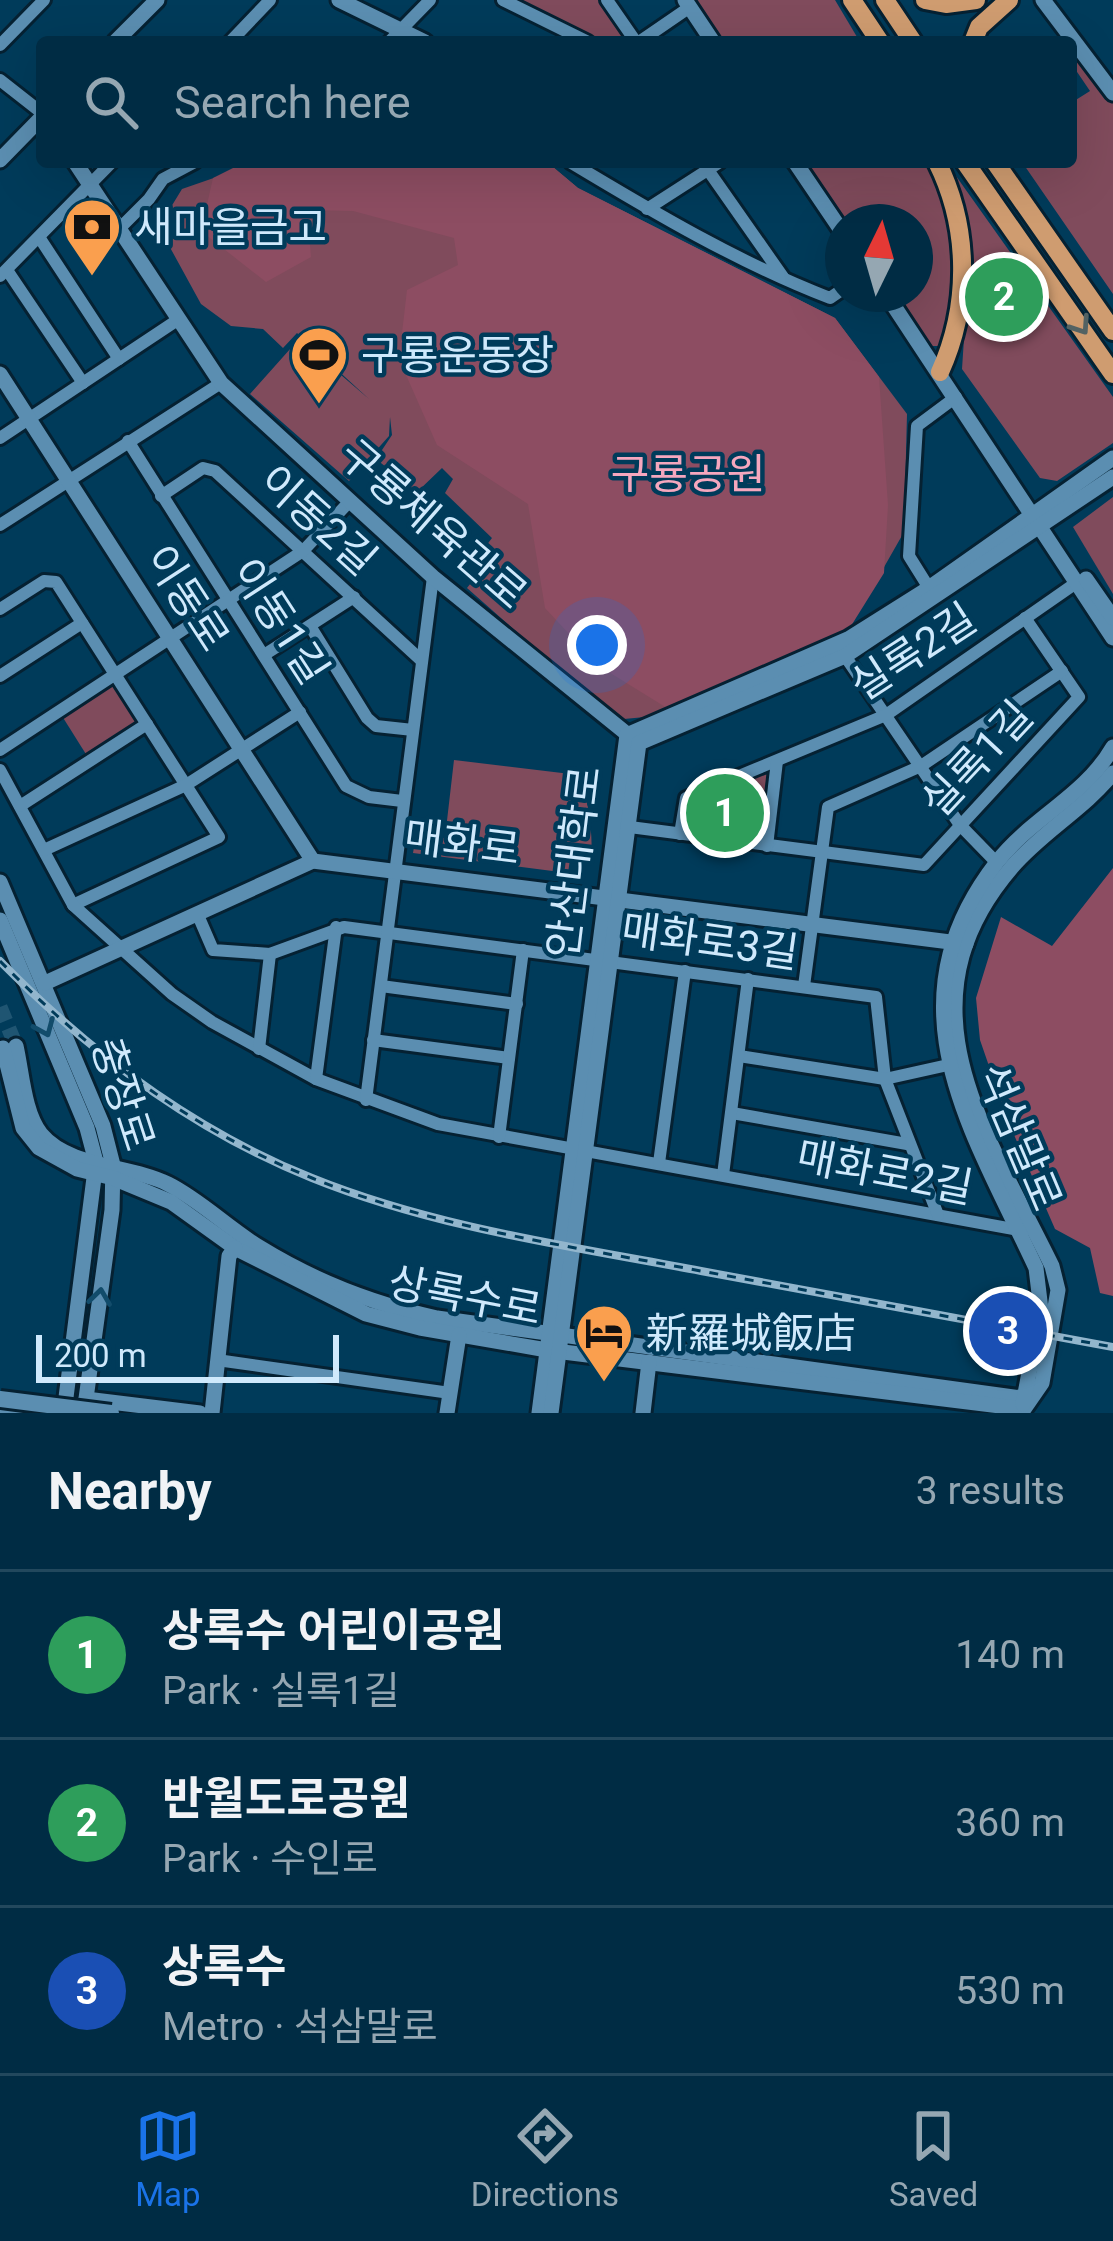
<!DOCTYPE html>
<meta charset="utf-8">
<style>
:root{--surface:#002c44;--page:#0a344b;--text:#f1f3f6;--muted:#95a7b2;--line:#22485d;--accent:#1a73e8}
body{margin:0;font-family:Roboto,"Noto Sans KR",sans-serif;background:var(--page);color:var(--text)}
.compass{position:absolute;left:825px;top:204px;width:108px;height:108px;border-radius:50%;background:var(--surface);box-shadow:0 12px 48px #0002;rotate:5deg}
.scale{position:absolute;left:36px;bottom:30px;width:303px;box-sizing:border-box;padding-left:12px;border:6px solid #cfe9fc;border-top:0;font-size:33px;line-height:42px;white-space:nowrap;color:#cfe9fc;-webkit-text-stroke:9px #003b5a;paint-order:stroke}
.you{position:absolute;left:597px;top:645px;width:42px;height:42px;margin:-30px;border:9px solid #fff;border-radius:50%;background:#1a73e8;box-shadow:0 0 0 18px #1a73e833}
.badge{display:grid;place-items:center;width:78px;height:78px;border-radius:50%;background:var(--accent);color:#fff;font-size:39px;font-weight:700}
.pin{position:absolute;translate:-50% -50%;border:6px solid #fff;box-shadow:0 3px 12px #0006}
.list{margin:0;padding:0;list-style:none}
h2{display:flex;justify-content:space-between;align-items:center;height:156px;margin:0;padding:0 48px;font-size:51px}
h2 small{font-size:39px;font-weight:400;color:var(--muted)}
.list li{display:grid;grid-template-columns:78px 1fr auto;gap:36px;align-items:center;box-sizing:border-box;height:168px;padding:0 48px;border-top:3px solid var(--line)}
.list b{display:block;font-size:45px;white-space:nowrap}
.list p{margin:0;font-size:39px;white-space:nowrap;color:var(--muted)}
.list em{font-size:39px;font-style:normal;color:var(--muted)}
.icon{flex:none;width:66px;height:66px;fill:none;stroke:currentColor;stroke-width:2;stroke-linecap:round;stroke-linejoin:round}
.map{position:relative;flex:none;width:1113px;height:1413px;overflow:hidden}
.search{position:absolute;background:var(--surface);box-shadow:0 12px 48px #0002;left:36px;right:36px;top:36px;height:132px;display:flex;align-items:center;gap:30px;box-sizing:border-box;padding:0 42px;border-radius:12px;color:var(--muted);font-size:45px}
.sheet{height:660px;background:var(--surface)}
nav{display:flex;justify-content:space-around;align-items:center;box-sizing:border-box;height:168px;border-top:3px solid var(--line);background:var(--surface);font-size:33px;color:var(--muted)}
nav a{display:grid;justify-items:center;gap:6px}
nav .on{color:var(--accent)}
.map>svg:first-child{display:block}
.green{fill:#804b5c}
.forest{fill:#8d4d62}
.lines{fill:none;stroke-linecap:round;stroke-linejoin:round}
.tertiary-tunnel{stroke:#1f5572;stroke-width:15;stroke-dasharray:15 8;stroke-linecap:butt}
.minor-casing{stroke:#052132;stroke-width:18}
.tertiary-casing{stroke:#052132;stroke-width:21}
.secondary-casing{stroke:#052132;stroke-width:22}
.trunk-casing{stroke:#052132;stroke-width:24}
.minor{stroke:#5b8eb1;stroke-width:12}
.tertiary{stroke:#5b8eb1;stroke-width:15}
.secondary{stroke:#5b8eb1;stroke-width:16}
.trunk{stroke:#cf9c70;stroke-width:18}
.rail-casing{stroke:#92b6cd;stroke-width:8}
.rail{stroke:#003b5a;stroke-width:3;stroke-dasharray:9;stroke-linecap:butt}
.secondary-bridge-casing{stroke:#052132;stroke-width:22;stroke-linecap:butt}
.secondary-bridge{stroke:#5b8eb1;stroke-width:16}
.oneway{stroke:#536263}
.oneway2{stroke:#124c6b}
.labels{text-anchor:middle;dominant-baseline:central;stroke-width:9;stroke-linejoin:round;paint-order:stroke}
.poi-label{font-size:42px;fill:#cfe9fc;stroke:#003b5a;text-anchor:start}
.park-label{font-size:42px;fill:#f5a7be;stroke:#003b5a}
.street-label{font-size:42px;fill:#cfe9fc;stroke:#003b5a}
</style>
<div class="map">
<svg width="1113" height="1413" viewBox="0 0 1113 1413">
<rect width="100%" height="100%" fill="#003b5a"/>
<g class="green">
<path d="M 519,0 L 601,0 L 625,38 L 623,42 L 602,42 Z"/>
<path d="M 696,0 L 835,0 L 860,42 L 724,42 Z"/>
<path d="M 1065,30 L 1113,102 L 1113,294 L 1022,162 L 1071,162 L 1071,103 L 1090,91 L 1071,63 L 1071,42 L 1057,42 Z"/>
<path d="M 245,162 L 547,162 L 578,188 L 835,318 L 907,414 L 904,532 L 846,634 L 645,717 L 624,719 L 597,703 L 467,588 L 484,566 L 476,559 L 492,538 L 445,493 L 453,479 L 442,468 L 417,492 L 376,459 L 392,435 L 390,417 L 389,436 L 349,481 L 250,394 L 299,339 L 369,399 L 297,333 L 283,348 L 263,329 L 231,326 L 201,304 L 155,220 L 171,207 L 182,189 L 231,172 Z"/>
<path d="M 805,162 L 929,162 L 951,214 L 959,279 L 946,346 L 932,346 L 895,294 L 915,294 L 915,222 L 844,222 Z"/>
<path d="M 956,176 L 1113,397 L 1113,443 L 1057,481 L 1040,478 L 962,369 L 969,263 Z"/>
<path d="M 1113,497 L 1113,594 L 1073,527 Z"/>
<path d="M 112,685 L 117,686 L 140,723 L 89,759 L 62,716 Z"/>
<path d="M 454,760 L 587,776 C 584,804 594,827 591,854 L 571,852 L 568,873 L 413,853 L 416,835 L 445,838 Z"/>
<path d="M 763,772 L 767,775 L 760,832 L 754,837 L 691,829 L 686,823 L 689,803 Z"/>
</g>
<g class="forest">
<path d="M 245,162 L 547,162 L 578,188 L 835,318 L 879,377 L 888,505 L 884,573 L 846,634 L 667,708 L 599,666 L 545,608 L 528,504 L 437,445 L 399,359 L 407,290 L 458,265 L 454,238 L 353,211 L 307,210 L 311,257 L 266,282 L 201,231 L 213,178 Z"/>
<path d="M 1113,868 L 1113,1296 L 1100,1293 L 1090,1248 L 1055,1229 L 1008,1121 L 980,1040 L 976,998 L 1001,917 L 1052,946 Z"/>
</g>
<g class="lines">
<path class="tertiary-tunnel" d="M 0,1007 L 16,1046"/>
<defs>
<g id="minor">
<path d="M 503,0 L 588,42"/>
<path d="M 607,0 L 636,42"/>
<path d="M 230,42 L 270,0"/>
<path d="M 389,42 L 430,0"/>
<path d="M 639,42 L 690,7"/>
<path d="M 0,45 L 44,0"/>
<path d="M 0,80 L 42,113"/>
<path d="M 570,162 C 653,212 739,263 830,298 L 843,289"/>
<path d="M 708,170 L 783,277"/>
<path d="M 647,209 L 720,162"/>
<path d="M 119,229 L 149,199 L 163,179 L 195,162"/>
<path d="M 39,237 L 119,359"/>
<path d="M 7,270 L 83,383"/>
<path d="M 0,276 L 112,162"/>
<path d="M 0,438 L 179,319"/>
<path d="M 128,441 L 346,786 L 369,797 L 402,801"/>
<path d="M 161,496 L 203,468 L 215,471 L 422,661"/>
<path d="M 0,525 L 221,383"/>
<path d="M 929,588 L 909,556 L 917,426 L 956,397"/>
<path d="M 0,609 L 44,581 L 56,582 L 219,837 L 73,905"/>
<path d="M 310,626 L 367,718 L 376,726 L 413,730"/>
<path d="M 264,655 L 354,597"/>
<path d="M 845,656 L 960,825 L 997,863"/>
<path d="M 0,676 L 82,623"/>
<path d="M 0,750 L 303,551 L 350,501"/>
<path d="M 0,770 L 73,905 L 172,994 L 212,1022 L 316,1079 L 438,1124 L 1024,1231"/>
<path d="M 20,806 L 147,724"/>
<path d="M 622,826 L 924,865 L 1079,697 L 1025,618"/>
<path d="M 680,834 L 686,798 L 886,715 L 1076,583"/>
<path d="M 767,846 L 777,761"/>
<path d="M 44,850 L 186,785 L 300,712"/>
<path d="M 197,913 L 213,950 L 270,954 L 344,927 L 876,997 L 885,1079 L 938,1215"/>
<path d="M 381,986 L 517,1004"/>
<path d="M 804,986 L 828,807 L 921,766 L 1062,671"/>
<path d="M 373,1040 L 509,1058"/>
<path d="M 259,1049 L 270,954"/>
<path d="M 739,1056 L 885,1079 L 948,1065"/>
<path d="M 316,1079 L 336,927"/>
<path d="M 366,1100 L 433,577"/>
<path d="M 732,1113 L 907,1144"/>
<path d="M 499,1137 L 523,950"/>
<path d="M 659,1163 L 685,971"/>
<path d="M 723,1175 L 748,979"/>
<path d="M 217,1360 L 450,1393"/>
</g>
<g id="tertiary">
<path d="M 339,0 L 425,42"/>
<path d="M 685,0 L 713,42"/>
<path d="M 1043,0 L 1113,93"/>
<path d="M 115,42 L 157,0"/>
<path d="M 0,160 L 42,117"/>
<path d="M 75,162 L 221,383 L 433,577 L 632,738"/>
<path d="M 795,162 L 843,233"/>
<path d="M 886,294 L 1113,638"/>
<path d="M 0,374 L 313,861"/>
<path d="M 1086,579 L 1113,618"/>
<path d="M 0,882 L 103,1126 L 113,1165 L 112,1210 L 84,1413"/>
<path d="M 0,920 L 87,1128 L 96,1162 L 64,1413"/>
<path d="M 45,983 L 313,861 L 966,944"/>
<path d="M 16,1046 C 22,1072 24,1113 41,1134 C 69,1168 131,1165 168,1184 C 200,1200 228,1228 259,1247 C 314,1281 373,1304 437,1318 L 1022,1398"/>
<path d="M 3,1048 L 23,1128 L 39,1148 L 77,1169 L 113,1178 L 171,1202 L 235,1248 L 366,1314 L 420,1328 L 547,1350 L 1024,1409 L 1042,1383 L 1058,1290 L 1052,1266 C 987,1132 893,1005 1012,867 C 1042,832 1084,809 1113,773"/>
<path d="M 86,1399 L 200,1413"/>
<path d="M 1023,1404 L 1041,1310 L 1036,1268 C 972,1130 886,1005 997,862 C 1031,818 1085,796 1113,747"/>
<path d="M 212,1413 L 229,1256 L 235,1248"/>
<path d="M 447,1413 L 459,1335"/>
<path d="M 539,1413 L 627,735 L 848,639 L 929,588 L 1113,458"/>
<path d="M 551,1413 L 639,743 L 845,656 L 1113,477"/>
<path d="M 643,1413 L 649,1362"/>
</g>
<path id="secondary" d="M 0,1410 L 21,1413"/>
<g id="trunk">
<path d="M 852,0 L 880,42"/>
<path d="M 885,0 L 913,42"/>
<path d="M 925,0 L 946,4 L 976,0"/>
<path d="M 973,42 L 979,27 L 1009,0"/>
<path d="M 937,162 C 970,228 970,306 940,372"/>
<path d="M 965,162 L 1113,374"/>
<path d="M 995,162 L 1113,331"/>
</g>
</defs>
<use href="#minor" class="minor-casing"/>
<use href="#tertiary" class="tertiary-casing"/>
<use href="#secondary" class="secondary-casing"/>
<use href="#trunk" class="trunk-casing"/>
<use href="#minor" class="minor"/>
<use href="#tertiary" class="tertiary"/>
<use href="#secondary" class="secondary"/>
<use href="#trunk" class="trunk"/>
<defs>
<path id="rail" d="M 0,961 C 90,1053 192,1130 312,1178 C 436,1228 570,1246 701,1271 C 838,1296 976,1322 1113,1347"/>
</defs>
<use href="#rail" class="rail-casing"/>
<use href="#rail" class="rail"/>
<defs>
<path id="secondary-bridge" d="M 0,1399 L 111,1413"/>
</defs>
<use href="#secondary-bridge" class="secondary-bridge-casing"/>
<use href="#secondary-bridge" class="secondary-bridge"/>
</g>
<defs><path id="oneway-chevron" d="M-2-3.5L2.5 0L-2 3.5" fill="none" stroke-width="1.6" stroke-linecap="round" stroke-linejoin="round" transform="scale(3)"/></defs>
<use class="oneway" href="#oneway-chevron" transform="translate(1081 326) rotate(56)"/>
<g class="oneway2">
<use href="#oneway-chevron" transform="translate(45 1028) rotate(67)"/>
<use href="#oneway-chevron" transform="translate(100 1297) rotate(-82)"/>
</g>
<defs>
<symbol id="bank-pin" viewBox="-11 -11 22 30"><path d="M0 17L-7.5 6A9.5 9.5 0 1 1 7.5 6Z" fill="#fa9f4e" stroke="#003b5a"/><path d="M-6-4H6V4H-6ZM0-2.3a2.3 2.3 0 1 0 0 4.6a2.3 2.3 0 1 0 0-4.6Z" fill="#111"/></symbol>
<symbol id="stadium-pin" viewBox="-11 -11 22 30"><path d="M0 17L-7.5 6A9.5 9.5 0 1 1 7.5 6Z" fill="#fa9f4e" stroke="#003b5a"/><path d="M0-5a6.5 5 0 1 0 0 10a6.5 5 0 1 0 0-10ZM-3.5-1.8h7v3.6h-7Z" fill="#111"/></symbol>
<symbol id="hotel-pin" viewBox="-11 -11 22 30"><path d="M0 17L-7.5 6A9.5 9.5 0 1 1 7.5 6Z" fill="#fa9f4e" stroke="#003b5a"/><path d="M-6-4.5h1.5V1H6V5H4.5V3h-9V5H-6ZM-4 0a1.8 1.8 0 1 1 3.6 0ZM.5 0V-2.5h3Q6-2.5 6 0Z" fill="#111"/></symbol>
</defs>
<g fill-rule="evenodd">
<use href="#bank-pin" x="59" y="194" width="66" height="90"/>
<use href="#stadium-pin" x="286" y="322" width="66" height="90"/>
<use href="#hotel-pin" x="571" y="1300" width="66" height="90"/>
</g>
<g class="labels">
<g class="poi-label">
<text x="134" y="227">새마을금고</text>
<text x="361" y="355">구룡운동장</text>
<text x="646" y="1333">新羅城飯店</text>
</g>
<g class="park-label">
<text x="688" y="474">구룡공원</text>
</g>
<g class="street-label">
<text transform="translate(318 520) rotate(42)">이동2길</text>
<text transform="translate(433 524) rotate(41)">구룡체육관로</text>
<text transform="translate(187 598) rotate(57)">이동로</text>
<text transform="translate(280 621) rotate(57)">이동1길</text>
<text transform="translate(913 652) rotate(-33)">실록2길</text>
<text transform="translate(977 759) rotate(-47)">실록1길</text>
<text transform="translate(462 843) rotate(7)">매화로</text>
<text transform="translate(574 862) rotate(-83)">안산대학로</text>
<text transform="translate(710 941) rotate(8)">매화로3길</text>
<text transform="translate(123 1094) rotate(72)">충장로</text>
<text transform="translate(1019 1137) rotate(67)">석삼말로</text>
<text transform="translate(885 1172) rotate(11)">매화로2길</text>
<text transform="translate(465 1296) rotate(11)">상록수로</text>
</g>
</g>
</svg>
<svg class="compass" viewBox="-18 -18 36 36"><path d="M0-13l5 13h-10z" fill="#e53935"/><path d="M0 13l5-13h-10z" fill="#95a7b2"/></svg>
<div class="scale">200 m</div>
<div class="you"></div>
<div class="pin badge" style="left:725px;top:813px;background:#2e9e5b">1</div>
<div class="pin badge" style="left:1004px;top:297px;background:#2e9e5b">2</div>
<div class="pin badge" style="left:1008px;top:1331px;background:#1a4fb4">3</div>
<div class="search"><svg class="icon" aria-label="search" viewBox="0 0 24 24"><circle cx="10" cy="10" r="6"/><path d="M15 15l6 6"/></svg>Search here</div>
</div>
<section class="sheet">
<h2>Nearby<small>3 results</small></h2>
<ul class="list">
<li><span class="badge" style="background:#2e9e5b">1</span><div><b>상록수 어린이공원</b><p>Park · 실록1길</p></div><em>140 m</em></li>
<li><span class="badge" style="background:#2e9e5b">2</span><div><b>반월도로공원</b><p>Park · 수인로</p></div><em>360 m</em></li>
<li><span class="badge" style="background:#1a4fb4">3</span><div><b>상록수</b><p>Metro · 석삼말로</p></div><em>530 m</em></li>
</ul>
</section>
<nav>
<a class="on"><svg class="icon" aria-label="map" viewBox="0 0 24 24"><path d="M3 6l6-2 6 2 6-2v14l-6 2-6-2-6 2zM9 4v14M15 6v14"/></svg>Map</a>
<a><svg class="icon" aria-label="directions" viewBox="0 0 24 24"><path d="M12 3l9 9-9 9-9-9zM9 14v-3h6M13 9l2 2-2 2"/></svg>Directions</a>
<a><svg class="icon" aria-label="saved" viewBox="0 0 24 24"><path d="M7 4h10v16l-5-4-5 4z"/></svg>Saved</a>
</nav>
